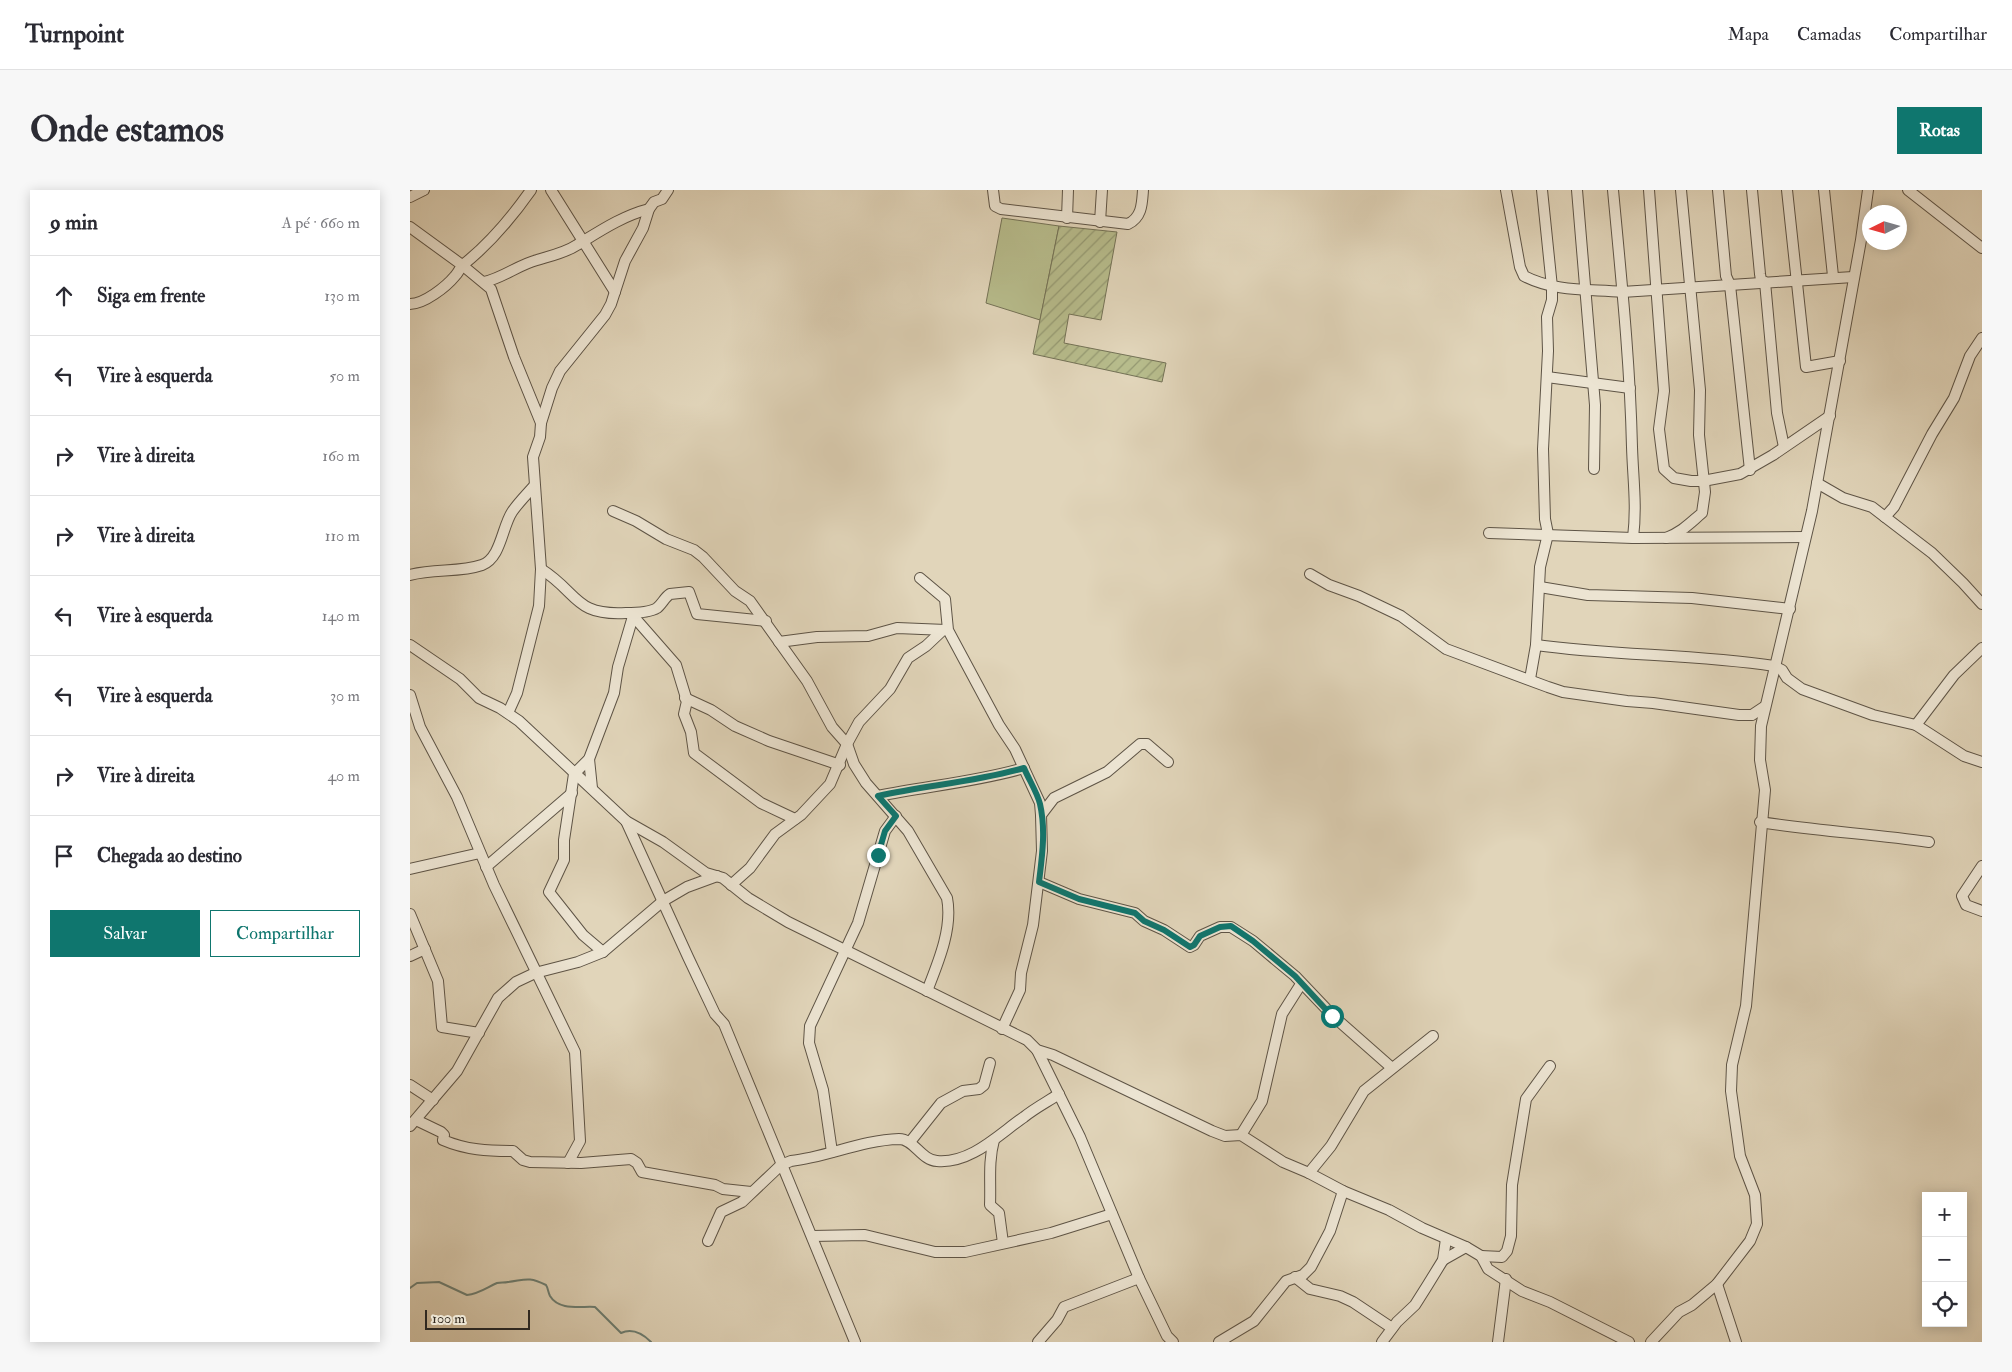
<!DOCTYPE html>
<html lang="pt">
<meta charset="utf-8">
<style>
:root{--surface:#fff;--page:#f7f7f7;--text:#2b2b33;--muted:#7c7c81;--line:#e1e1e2;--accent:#0f766e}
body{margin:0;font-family:"IM FELL Double Pica",serif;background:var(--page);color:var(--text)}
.controls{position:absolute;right:15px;bottom:15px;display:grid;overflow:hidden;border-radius:0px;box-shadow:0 2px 12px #0003}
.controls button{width:45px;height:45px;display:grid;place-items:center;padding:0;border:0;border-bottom:1px solid var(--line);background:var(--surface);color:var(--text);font:25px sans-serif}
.compass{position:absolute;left:1452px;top:15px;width:45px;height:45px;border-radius:50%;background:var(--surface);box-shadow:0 2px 12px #0003;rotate:265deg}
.scale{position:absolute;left:15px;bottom:12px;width:105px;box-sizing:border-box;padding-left:5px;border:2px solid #32291f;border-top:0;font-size:14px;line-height:18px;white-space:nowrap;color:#32291f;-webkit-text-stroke:4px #ece4d2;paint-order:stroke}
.stop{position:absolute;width:15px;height:15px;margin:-11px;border:4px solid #0f766e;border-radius:50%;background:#fff}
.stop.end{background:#0f766e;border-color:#fff;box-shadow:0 1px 5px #0008}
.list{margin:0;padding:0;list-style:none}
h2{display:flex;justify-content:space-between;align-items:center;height:65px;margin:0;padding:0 20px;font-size:21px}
h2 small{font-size:16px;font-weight:400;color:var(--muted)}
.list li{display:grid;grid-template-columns:32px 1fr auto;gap:15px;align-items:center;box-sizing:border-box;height:80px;padding:0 20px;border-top:1px solid var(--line)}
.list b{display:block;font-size:19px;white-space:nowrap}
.list em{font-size:16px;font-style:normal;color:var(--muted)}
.actions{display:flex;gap:10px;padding:15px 20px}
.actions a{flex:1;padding:11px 0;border:1px solid var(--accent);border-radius:0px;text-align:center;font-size:18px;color:var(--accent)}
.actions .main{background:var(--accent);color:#fff}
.icon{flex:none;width:28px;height:28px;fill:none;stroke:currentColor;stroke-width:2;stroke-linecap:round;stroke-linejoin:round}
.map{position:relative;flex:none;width:1572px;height:1152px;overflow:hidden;border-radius:0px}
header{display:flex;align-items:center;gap:30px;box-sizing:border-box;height:70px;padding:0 25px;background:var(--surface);border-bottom:1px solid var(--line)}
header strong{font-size:24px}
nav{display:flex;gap:28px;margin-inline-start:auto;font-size:18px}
.intro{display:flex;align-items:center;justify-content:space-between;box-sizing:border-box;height:120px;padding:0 30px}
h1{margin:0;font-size:35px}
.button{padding:12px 22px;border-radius:0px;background:var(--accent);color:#fff;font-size:18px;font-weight:700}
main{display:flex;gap:30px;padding:0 30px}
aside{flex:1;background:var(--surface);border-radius:0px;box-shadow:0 2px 12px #0003}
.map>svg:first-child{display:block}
.grass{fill:#b7bc8c;stroke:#747256}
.garden{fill:url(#garden-furrows);stroke:#747256}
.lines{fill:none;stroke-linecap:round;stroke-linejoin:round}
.stream{stroke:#6d7f74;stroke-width:2}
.minor-casing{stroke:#5e5446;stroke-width:12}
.minor{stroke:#ece4d2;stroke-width:10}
.route{stroke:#0f766e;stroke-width:6}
</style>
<header>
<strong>Turnpoint</strong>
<nav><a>Mapa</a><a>Camadas</a><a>Compartilhar</a></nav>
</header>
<div class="intro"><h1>Onde estamos</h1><a class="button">Rotas</a></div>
<main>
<aside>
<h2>9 min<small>A pé · 660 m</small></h2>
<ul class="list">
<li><svg class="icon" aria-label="ahead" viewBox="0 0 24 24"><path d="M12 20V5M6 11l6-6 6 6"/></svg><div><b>Siga em frente</b></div><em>130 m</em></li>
<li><svg class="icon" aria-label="left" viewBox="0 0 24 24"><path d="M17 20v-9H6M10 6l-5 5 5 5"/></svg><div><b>Vire à esquerda</b></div><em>50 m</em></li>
<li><svg class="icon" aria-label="right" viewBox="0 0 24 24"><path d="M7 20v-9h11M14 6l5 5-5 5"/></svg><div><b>Vire à direita</b></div><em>160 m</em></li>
<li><svg class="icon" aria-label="right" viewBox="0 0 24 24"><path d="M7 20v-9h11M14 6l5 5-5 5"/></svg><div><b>Vire à direita</b></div><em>110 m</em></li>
<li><svg class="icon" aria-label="left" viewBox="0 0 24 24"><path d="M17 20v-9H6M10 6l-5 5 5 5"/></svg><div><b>Vire à esquerda</b></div><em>140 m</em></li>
<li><svg class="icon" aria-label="left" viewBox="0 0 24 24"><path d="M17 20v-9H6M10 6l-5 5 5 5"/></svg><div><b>Vire à esquerda</b></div><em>30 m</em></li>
<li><svg class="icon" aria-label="right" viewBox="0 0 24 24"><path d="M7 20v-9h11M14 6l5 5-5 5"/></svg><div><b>Vire à direita</b></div><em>40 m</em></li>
<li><svg class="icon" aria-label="arrive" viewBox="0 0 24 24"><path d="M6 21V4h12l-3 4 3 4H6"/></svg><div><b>Chegada ao destino</b></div></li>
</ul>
<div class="actions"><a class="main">Salvar</a><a>Compartilhar</a></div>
</aside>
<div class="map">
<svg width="1572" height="1152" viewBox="0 0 1572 1152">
<defs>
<pattern id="garden-furrows" width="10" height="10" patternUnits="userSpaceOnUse" patternTransform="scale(1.25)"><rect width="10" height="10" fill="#b7bc8c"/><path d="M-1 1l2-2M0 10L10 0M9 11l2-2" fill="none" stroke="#959972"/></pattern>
</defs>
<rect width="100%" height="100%" fill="#e1d5ba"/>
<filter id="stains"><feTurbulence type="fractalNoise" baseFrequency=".004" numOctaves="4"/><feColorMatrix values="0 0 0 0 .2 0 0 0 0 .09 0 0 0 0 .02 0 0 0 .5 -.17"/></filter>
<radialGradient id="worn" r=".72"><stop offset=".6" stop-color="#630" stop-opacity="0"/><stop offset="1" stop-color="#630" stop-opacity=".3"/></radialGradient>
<path class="grass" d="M 592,28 L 649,36 L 630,130 L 576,113 Z"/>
<path class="garden" d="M 649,36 L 707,42 L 691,130 L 659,124 L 654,153 L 756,173 L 752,192 L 623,164 Z"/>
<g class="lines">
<path class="stream" d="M 0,1098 L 7,1093 L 29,1092 L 57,1105 C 69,1104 76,1098 87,1093 C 91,1092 94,1093 98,1092 C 115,1090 118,1086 136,1095 C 138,1098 138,1102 140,1106 C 149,1121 171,1116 185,1117 L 211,1143 C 222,1138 233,1144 241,1152"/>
<defs>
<g id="minor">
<path d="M 141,0 L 205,102"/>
<path d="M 583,0 L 585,16 L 591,19 L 718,34 C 732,27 732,14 733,0"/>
<path d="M 1096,0 L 1110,77 L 1114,86 C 1145,102 1178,99 1212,102 L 1443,87"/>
<path d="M 1167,0 L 1185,215 L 1184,279"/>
<path d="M 1203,0 C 1211,86 1220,171 1222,257 C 1223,289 1227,316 1223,348"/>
<path d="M 1239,0 L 1254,201 L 1249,239 L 1254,279 L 1264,288 L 1281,291 L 1293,291 L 1330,284 L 1363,265 L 1420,226"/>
<path d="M 1308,0 L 1316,86 L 1320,95 L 1340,280"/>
<path d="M 1342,0 L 1350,84 L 1351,90 L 1355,92 L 1367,223 L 1374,257"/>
<path d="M 1377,0 L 1396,177 L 1430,171"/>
<path d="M 1414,0 L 1423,86"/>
<path d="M 1498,0 L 1572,58"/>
<path d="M 0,7 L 14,0"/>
<path d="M 657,28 L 658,0"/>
<path d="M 690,32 L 692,0"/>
<path d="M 0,37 L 52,75 L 81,99 L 104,167 L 131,233 L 130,247 L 123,267 L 131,379 L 129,416 L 107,503 L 98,523"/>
<path d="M 74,92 C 93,88 108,75 127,70 C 140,66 155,63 167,55 C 190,41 212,26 239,19"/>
<path d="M 0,114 C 14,114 36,97 45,86 C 49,82 50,77 54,74 C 79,54 102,27 121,0"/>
<path d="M 1137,187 L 1220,198"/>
<path d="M 131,233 L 142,198 L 150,181 L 195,125 L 201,114 L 215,71 L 233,38 L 239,19 L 244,12 L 252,9 L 258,0"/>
<path d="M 1407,293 L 1433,308 L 1462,317 L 1475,327 L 1522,363 L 1553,393 L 1572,414"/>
<path d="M 203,321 L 226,331 L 256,349 L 284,360 L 293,367 L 325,401 L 340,411 L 397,491 L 422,537 L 437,554 L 444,574 L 456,593 L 498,641 L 537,708 C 543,738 528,773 517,801"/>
<path d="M 1475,327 L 1484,317 L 1522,244 L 1544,208 L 1560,166 L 1572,148"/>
<path d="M 1079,343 L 1223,348 L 1395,347"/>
<path d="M 1256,348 C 1272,342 1280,333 1292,323 L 1295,302 L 1289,245 L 1290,200 L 1271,0"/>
<path d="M 131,379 C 169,403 164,426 216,423 C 225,423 239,423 247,418 C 252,414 255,407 260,404 L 279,402 L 287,424 L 356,431"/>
<path d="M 900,384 L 919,395 L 949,406 L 991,426 L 1036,459 L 1138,497 L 1153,502 L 1217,511 L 1243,513 L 1329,525 L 1342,525 L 1354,517"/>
<path d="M 0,385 C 24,378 49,383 72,375 C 91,368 92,337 102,322 C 108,313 117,304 124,296"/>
<path d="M 510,388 L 535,409 L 538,440 L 589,535 L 605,559 L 630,613 L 631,625 L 632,661 L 623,735 L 611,783 L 610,800 L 592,839"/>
<path d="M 1130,397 L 1178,405 L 1282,408 L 1380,419"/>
<path d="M 224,427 L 266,475 L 277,511 L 274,524 L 281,542 L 284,563 L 351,613 L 385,629"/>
<path d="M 369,452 L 407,447 L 458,446 L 487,438 L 536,440"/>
<path d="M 0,455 L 50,489 L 69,508 L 90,518 L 109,531 L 216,631 L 253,652 L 296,683 L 313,688 L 338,708 L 378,732 L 617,850 L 627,860 L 643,865 L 802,941 L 815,946 L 831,945 L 873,972 L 899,983 L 933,1001 L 979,1020 L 1012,1038 L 1056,1057 L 1071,1066 L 1078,1079 L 1112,1101 L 1140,1112 L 1219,1152"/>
<path d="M 1126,455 C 1205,466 1285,464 1364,476 L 1372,480 L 1377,488 L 1392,499 L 1463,525 L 1506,535 L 1554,566 L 1572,572"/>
<path d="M 1120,489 L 1126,455 L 1130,377 L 1138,344 L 1135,329 L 1133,259 L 1138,161 L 1137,127 L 1142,110 L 1142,97 L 1132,0"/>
<path d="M 0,505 L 10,537 L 47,607 L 84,695 L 165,862 L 170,951 L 158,973"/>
<path d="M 275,508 L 301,520 L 325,536 L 359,551 L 430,575"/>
<path d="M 1506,535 L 1544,485 L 1572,458"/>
<path d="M 179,569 L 182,598"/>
<path d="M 468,606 C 517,596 566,592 614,578"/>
<path d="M 631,625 L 644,608 L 697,582 L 730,554 L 737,554 L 758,572"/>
<path d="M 216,631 L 278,767 L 305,824 L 314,834 L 445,1152"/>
<path d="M 1350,632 C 1406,641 1463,644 1519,652"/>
<path d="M 1572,676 L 1552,706 L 1556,715 L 1572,721"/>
<path d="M 76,677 L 162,603"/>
<path d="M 0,679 L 70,663"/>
<path d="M 629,692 L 669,709 L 725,723 L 734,731 L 754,740 L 780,757 L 784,755 L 790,746 L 810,737 L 821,737 L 843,751 L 885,786 L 923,826 L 982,878"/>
<path d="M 321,695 L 340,678 L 365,644 L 391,625 L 420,594 L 437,554 L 449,532 L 480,499 L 498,468 L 516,456 L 533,440"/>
<path d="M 0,724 L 28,791 L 32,837 L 69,843"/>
<path d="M 193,762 L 173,745 L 139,702 L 154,670 L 154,650 L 164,584 L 179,569 L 204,503 L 208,477 L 224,423"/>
<path d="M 0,766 L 15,759"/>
<path d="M 627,860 L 670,947 L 729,1088 L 757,1146 L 763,1152"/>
<path d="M 0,895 L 23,910"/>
<path d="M 6,930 L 31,942 L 34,945 L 33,950 C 56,960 78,961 103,961 L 113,970 L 120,972 L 171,973 L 221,969 L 227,973 L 232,982 L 305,995 L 313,999 L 341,1002"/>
<path d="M 0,936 L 47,881 L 88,808 L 106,792 L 125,783 L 168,772 L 193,762 L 253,711 L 277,697 L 307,686"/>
<path d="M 831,945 L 852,911 L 872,824 L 891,794"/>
<path d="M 584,950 C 578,972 581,993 580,1015 L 589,1023 L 593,1053"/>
<path d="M 500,952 L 531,913 L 553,901 L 569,899 L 574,895 L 580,873"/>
<path d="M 422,962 L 413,900 L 399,853 L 400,836 L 448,733 L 475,641 L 486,626"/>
<path d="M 899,983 L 921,956 L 954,901 L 1023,846"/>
<path d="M 402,1046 L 455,1045 L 525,1062 L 555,1062 L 641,1043 L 702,1024"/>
<path d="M 298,1051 L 311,1022 L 332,1012 L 371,975 L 381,971 C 417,967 452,950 489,949 C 504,949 511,970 527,971 C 561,974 589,944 614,927 C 625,918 637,912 649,904"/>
<path d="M 1071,1066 L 1092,1067 L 1097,1061 L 1101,1046 L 1102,995 L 1116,909 L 1140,876"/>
<path d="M 1033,1070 L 1056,1057"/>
<path d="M 885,1087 L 900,1099 L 930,1106 L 943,1112 L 982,1138"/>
<path d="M 1307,1094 L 1326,1152"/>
<path d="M 628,1152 L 647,1130 L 654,1117 L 729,1088"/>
<path d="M 809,1152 L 844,1131 L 876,1091 L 893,1085 L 901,1077 L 920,1041 L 933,1001"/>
<path d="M 972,1152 L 987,1132 L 1005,1115 L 1017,1096 L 1033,1070 L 1036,1049"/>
<path d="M 1088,1152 L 1096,1089"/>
<path d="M 1241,1152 L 1269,1122 L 1282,1115 L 1307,1094 L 1340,1051 L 1347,1034 L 1345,1005 L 1330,966 L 1321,901 L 1322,875 L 1336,816 L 1355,600 L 1350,570 L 1351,536 L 1402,321 L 1451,50 L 1458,0"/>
</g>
</defs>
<use href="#minor" class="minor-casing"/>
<use href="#minor" class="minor"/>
</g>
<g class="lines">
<path class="route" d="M 468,665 L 475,641 L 486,626 L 468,606 C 517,595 566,592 614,578 C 619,590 627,602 630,614 C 636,640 632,667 629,692 L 669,709 L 725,723 L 734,731 L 754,740 L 780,757 L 784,755 L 790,746 L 810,737 L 821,736 L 843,751 L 885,786 L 922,826"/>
</g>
<rect width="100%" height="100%" filter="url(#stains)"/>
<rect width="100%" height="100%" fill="url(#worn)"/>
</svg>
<div class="controls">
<button>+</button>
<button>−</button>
<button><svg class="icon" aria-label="locate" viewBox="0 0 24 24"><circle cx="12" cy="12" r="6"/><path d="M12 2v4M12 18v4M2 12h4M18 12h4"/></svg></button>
</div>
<svg class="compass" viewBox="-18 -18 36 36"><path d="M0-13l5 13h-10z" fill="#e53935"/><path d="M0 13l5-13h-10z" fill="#7c7c81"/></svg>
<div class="scale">100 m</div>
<div class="stop" style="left:922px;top:826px"></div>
<div class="stop end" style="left:468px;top:665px"></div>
</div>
</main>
